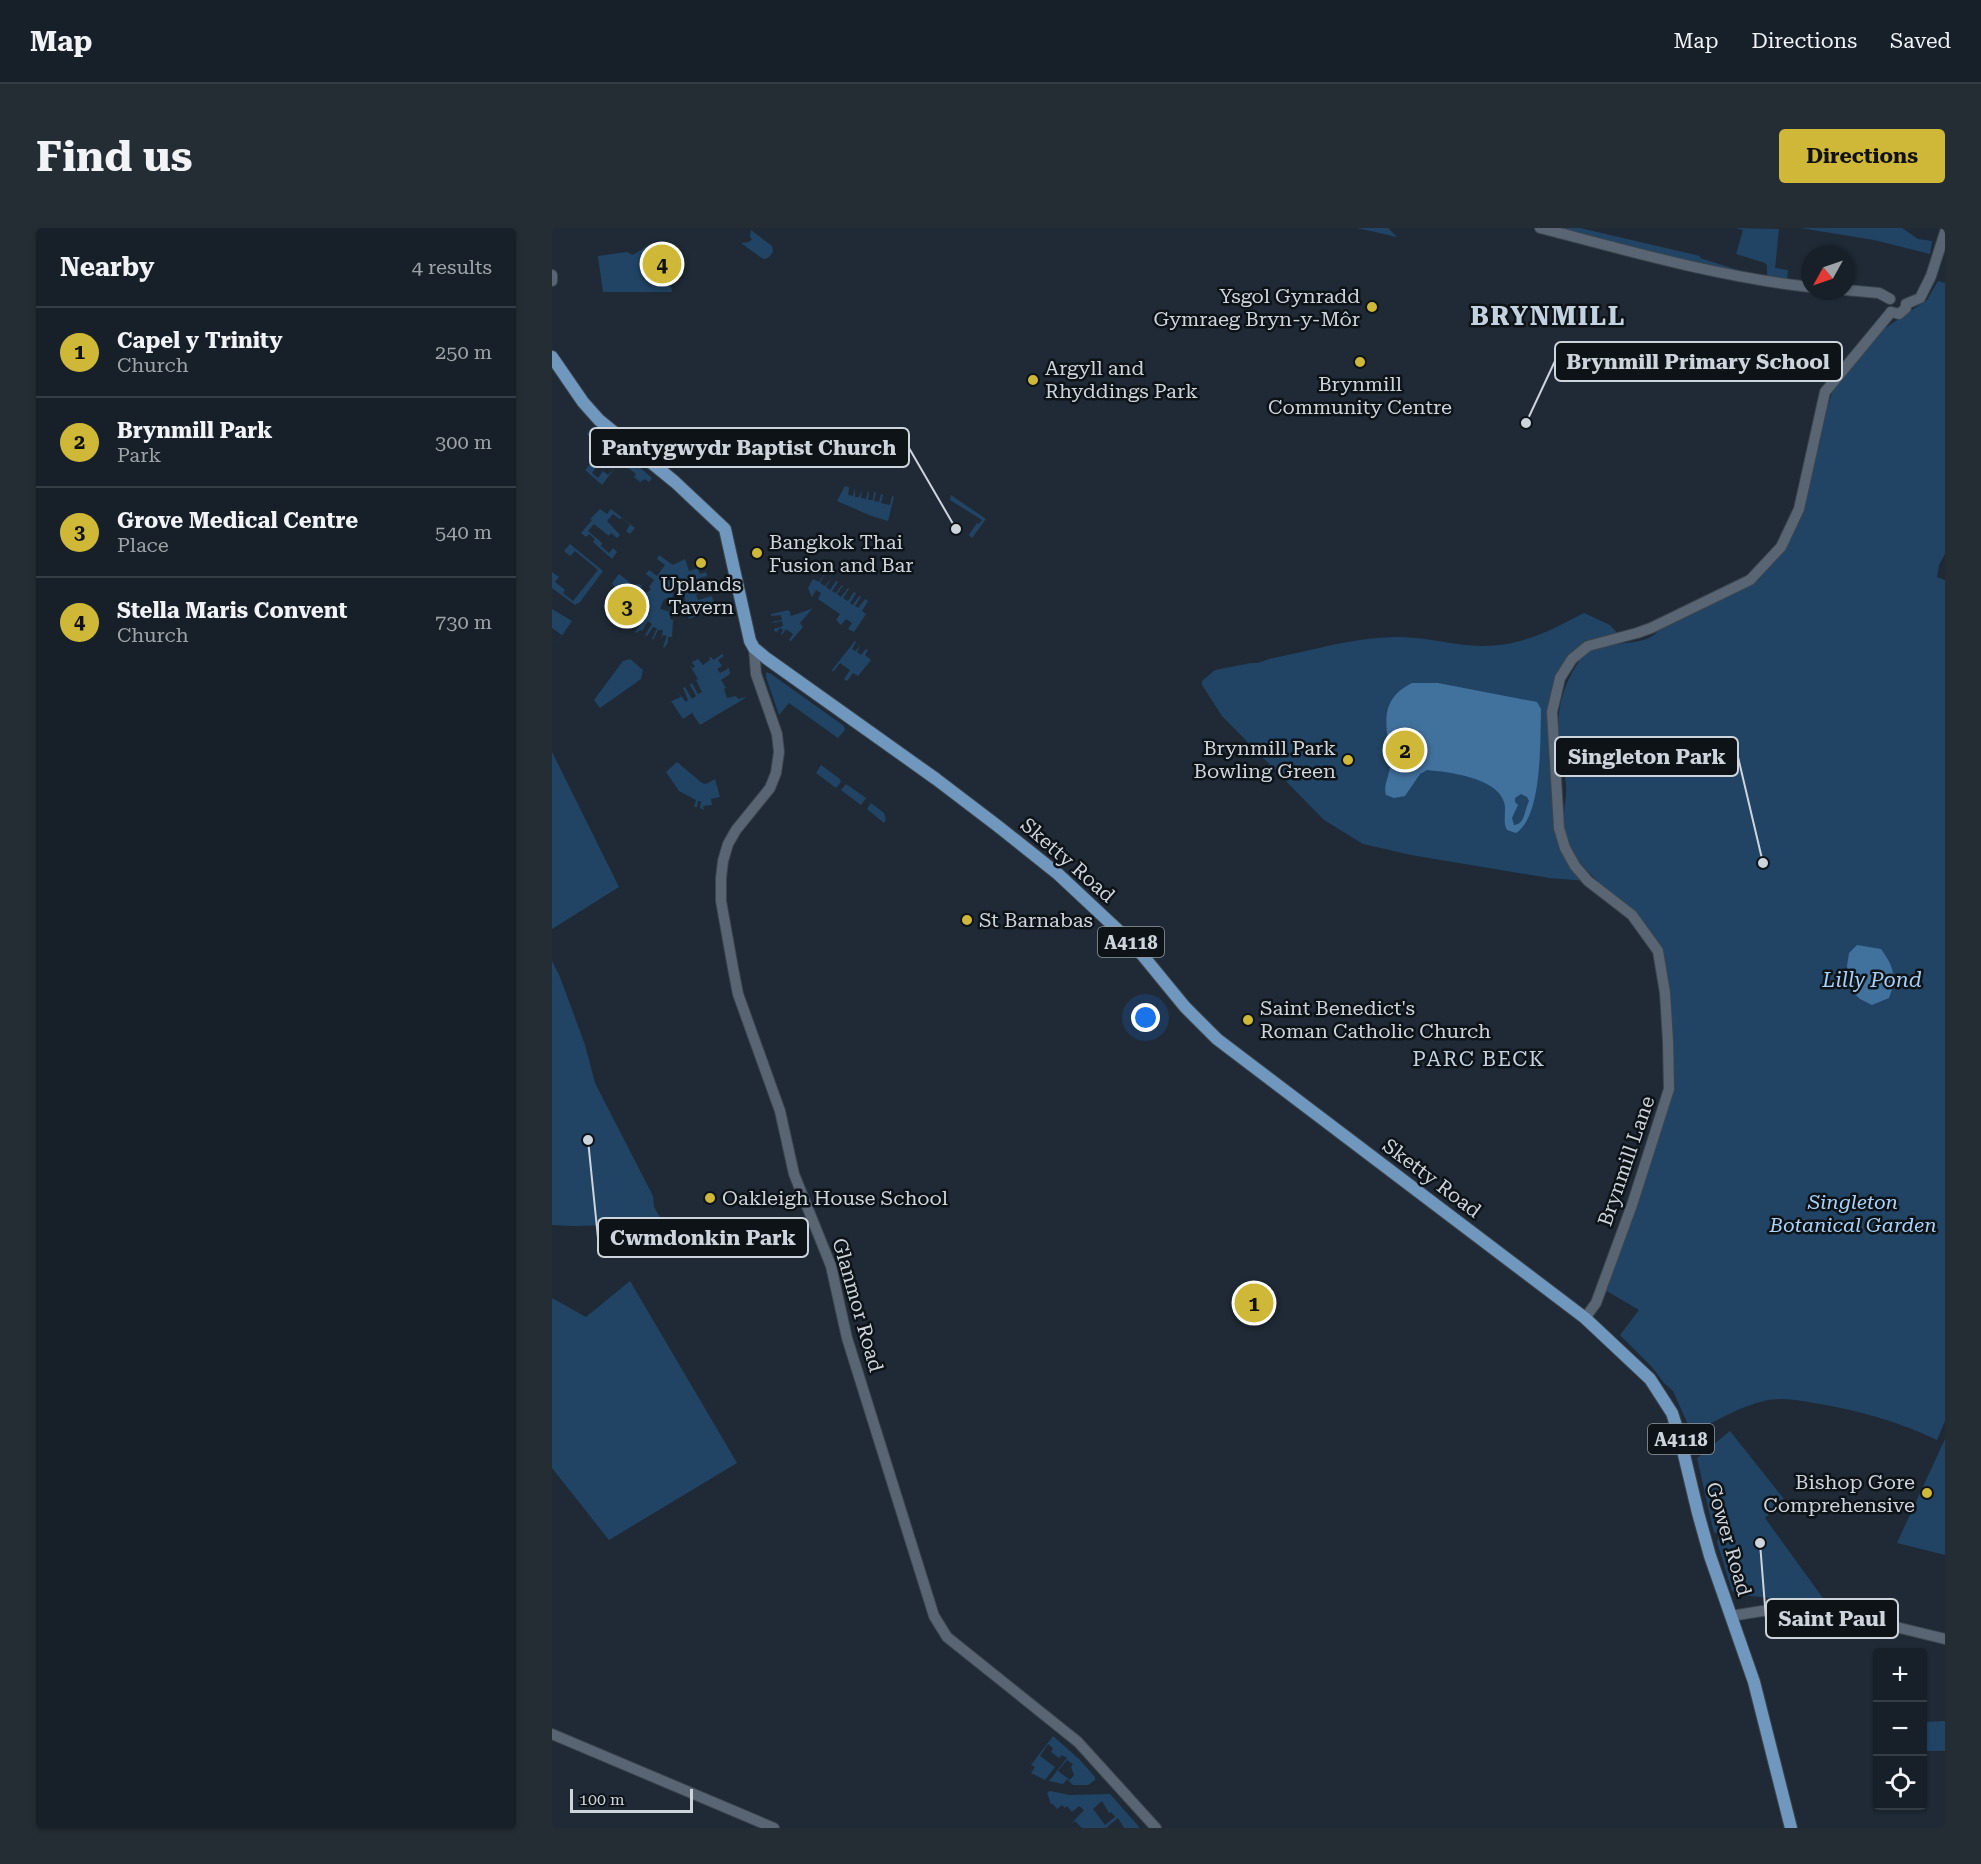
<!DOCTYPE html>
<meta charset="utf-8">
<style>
:root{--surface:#172028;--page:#242d34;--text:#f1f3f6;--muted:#9ea3a8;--line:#363e45;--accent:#cfb837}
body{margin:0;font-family:"Roboto Serif",serif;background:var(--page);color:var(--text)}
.controls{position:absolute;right:18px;bottom:18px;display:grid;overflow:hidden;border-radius:6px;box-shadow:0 2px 4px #0004}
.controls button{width:54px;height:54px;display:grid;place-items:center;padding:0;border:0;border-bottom:2px solid var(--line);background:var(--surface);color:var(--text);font:30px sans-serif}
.compass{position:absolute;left:1249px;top:18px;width:54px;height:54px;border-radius:50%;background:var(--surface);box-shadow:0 2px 4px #0004;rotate:230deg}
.scale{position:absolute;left:18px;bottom:15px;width:123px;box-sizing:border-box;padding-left:6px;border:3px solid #cdd4db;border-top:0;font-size:16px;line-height:21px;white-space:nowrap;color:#cdd4db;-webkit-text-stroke:4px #0e1318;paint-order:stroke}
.you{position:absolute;left:594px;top:790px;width:21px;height:21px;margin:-15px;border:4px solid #fff;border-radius:50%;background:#1a73e8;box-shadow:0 0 0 9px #1a73e833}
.badge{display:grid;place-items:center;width:39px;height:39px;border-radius:50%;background:var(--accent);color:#111;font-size:20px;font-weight:700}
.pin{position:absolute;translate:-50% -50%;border:3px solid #fff;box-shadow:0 2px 6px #0006}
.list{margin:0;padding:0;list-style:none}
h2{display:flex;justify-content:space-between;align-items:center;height:78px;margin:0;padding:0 24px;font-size:26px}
h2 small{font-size:20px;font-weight:400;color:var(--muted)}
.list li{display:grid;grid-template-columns:39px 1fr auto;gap:18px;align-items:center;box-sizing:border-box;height:90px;padding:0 24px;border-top:2px solid var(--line)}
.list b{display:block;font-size:22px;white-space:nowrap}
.list p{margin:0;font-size:20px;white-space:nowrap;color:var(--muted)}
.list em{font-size:20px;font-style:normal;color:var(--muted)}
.icon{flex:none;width:33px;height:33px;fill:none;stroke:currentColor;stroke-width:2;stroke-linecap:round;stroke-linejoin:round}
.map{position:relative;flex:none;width:1393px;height:1600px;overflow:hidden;border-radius:6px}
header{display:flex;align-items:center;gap:36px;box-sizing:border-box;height:84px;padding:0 30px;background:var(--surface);border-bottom:2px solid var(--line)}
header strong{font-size:28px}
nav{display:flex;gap:33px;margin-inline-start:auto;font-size:21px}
.intro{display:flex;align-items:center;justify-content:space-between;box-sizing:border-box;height:144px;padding:0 36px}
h1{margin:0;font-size:42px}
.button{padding:15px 27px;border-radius:6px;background:var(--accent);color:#111;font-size:21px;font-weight:700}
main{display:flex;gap:36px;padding:0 36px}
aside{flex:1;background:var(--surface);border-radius:6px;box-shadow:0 2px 4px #0004}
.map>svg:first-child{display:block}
.green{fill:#214465;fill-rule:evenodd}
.water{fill:#41719d;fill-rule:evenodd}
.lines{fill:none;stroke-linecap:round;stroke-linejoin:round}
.tertiary-casing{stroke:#3b454e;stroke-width:12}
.primary-casing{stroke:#3b454e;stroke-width:14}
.tertiary{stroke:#596572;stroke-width:10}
.primary{stroke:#7097be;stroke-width:12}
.poi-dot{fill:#cfb837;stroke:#0e1318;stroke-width:2}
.labels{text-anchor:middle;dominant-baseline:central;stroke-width:5;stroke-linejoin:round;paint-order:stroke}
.shield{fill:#0e1318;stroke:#949aa0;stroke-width:1.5}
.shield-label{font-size:18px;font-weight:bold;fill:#cdd4db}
.poi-label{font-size:20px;fill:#cdd4db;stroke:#0e1318;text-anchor:start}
.street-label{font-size:20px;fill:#cdd4db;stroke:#0e1318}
.park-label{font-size:20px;font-style:italic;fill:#aad3fb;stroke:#0e1318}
.water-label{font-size:21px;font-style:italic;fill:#a6cef6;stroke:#0e1318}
.neighbourhood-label{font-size:21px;letter-spacing:1.5px;fill:#c3d2e0;stroke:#0e1318}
.district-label{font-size:26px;font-weight:bold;letter-spacing:1.5px;fill:#c3d2e0;stroke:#0e1318}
.leader{fill:none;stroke:#cdd4db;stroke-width:2}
.callout-dot{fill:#cdd4db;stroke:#0e1318;stroke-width:2}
.callout{fill:#0e1318;stroke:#cdd4db;stroke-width:2}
.callout-label{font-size:21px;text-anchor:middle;font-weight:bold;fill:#cdd4db}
</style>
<header>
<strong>Map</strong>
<nav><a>Map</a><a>Directions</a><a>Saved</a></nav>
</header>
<div class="intro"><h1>Find us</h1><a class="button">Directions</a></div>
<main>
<aside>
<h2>Nearby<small>4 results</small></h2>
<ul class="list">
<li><span class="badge">1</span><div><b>Capel y Trinity</b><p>Church</p></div><em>250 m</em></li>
<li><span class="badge">2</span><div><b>Brynmill Park</b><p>Park</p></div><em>300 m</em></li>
<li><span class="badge">3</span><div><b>Grove Medical Centre</b><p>Place</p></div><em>540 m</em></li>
<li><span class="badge">4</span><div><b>Stella Maris Convent</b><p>Church</p></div><em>730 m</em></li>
</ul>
</aside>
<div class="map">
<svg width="1393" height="1600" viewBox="0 0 1393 1600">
<rect width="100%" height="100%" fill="#1f2a36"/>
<g class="green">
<path d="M 805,0 L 836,0 L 845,9 Z"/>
<path d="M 1002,0 L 1028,0 L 1148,28 L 1148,30 L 1202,47 L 1148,38 Z"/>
<path d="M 1184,0 L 1227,1 L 1223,40 L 1236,42 L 1235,51 L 1215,49 L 1215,37 L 1213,35 L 1184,26 L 1191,2 Z"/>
<path d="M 1248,0 L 1350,0 L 1366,11 L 1380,13 L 1378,26 L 1322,12 Z"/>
<path d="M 199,2 L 220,18 L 221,24 L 216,30 L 211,31 L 189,15 L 197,14 L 200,11 L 198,9 Z"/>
<path d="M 98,16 L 113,30 L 105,42 L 105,54 L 119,59 L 120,64 L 51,64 L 46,28 L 75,24 L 81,27 Z"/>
<path d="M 1386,53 L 1393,55 L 1393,326 L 1387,337 L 1385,349 L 1393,352 L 1393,1193 L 1385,1212 C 1346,1193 1304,1182 1262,1175 C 1245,1172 1228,1169 1212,1173 C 1187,1179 1164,1193 1140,1205 L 1121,1163 L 1112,1155 L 1100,1139 L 1068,1107 L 1087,1082 L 1053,1062 L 1123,859 L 1116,768 L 1116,750 L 1113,732 L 1107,719 C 1089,700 1072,681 1055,662 C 1039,646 1020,631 1013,609 C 1008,592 1015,575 1014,559 C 1013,541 1008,523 1007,505 C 1004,477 1014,450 1031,428 C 1046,409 1092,422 1106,403 L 1180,367 L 1201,353 L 1227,328 L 1256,256 L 1268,214 L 1275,180 L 1282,159 L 1332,101 L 1375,72 Z"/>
<path d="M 40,199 L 55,212 L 49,220 L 35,206 Z"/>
<path d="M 80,233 L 100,250 L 97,254 L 93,251 L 88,254 L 82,249 L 84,246 L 76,240 Z"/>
<path d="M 40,234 L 45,238 L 40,245 L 46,250 L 51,243 L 56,247 L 63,240 L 50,257 L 33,242 Z"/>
<path d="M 293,258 L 297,259 L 296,267 L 301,268 L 303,260 L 303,269 L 307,269 L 310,262 L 309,270 L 314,271 L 316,263 L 317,264 L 316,272 L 321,272 L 322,264 L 324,265 L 322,273 L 327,274 L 329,266 L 331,267 L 329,275 L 338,277 L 340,268 L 342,269 L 336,293 L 317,287 L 285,273 Z"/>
<path d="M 399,267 L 434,291 L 420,310 L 417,307 L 425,295 L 427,296 L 430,292 L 398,272 Z"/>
<path d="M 48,281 L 55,286 L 59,281 L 83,300 L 78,306 L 74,303 L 78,297 L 70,290 L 68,291 L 61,286 L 55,293 L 68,307 L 65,310 L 59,305 L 57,308 L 42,296 L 36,303 L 50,315 L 49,318 L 57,325 L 61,320 L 65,324 L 60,331 L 41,314 L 43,311 L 37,306 L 34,309 L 29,305 L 40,292 L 38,291 Z"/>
<path d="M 18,316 L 51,343 L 28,374 L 23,377 L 0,360 L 0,344 L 7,349 L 3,354 L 13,362 L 11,365 L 21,373 L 46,342 L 23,323 L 18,328 L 12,323 Z"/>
<path d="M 107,327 L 121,337 L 133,331 L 137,343 L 146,340 L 148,346 L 154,344 L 155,348 L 148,350 L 150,355 L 157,353 L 158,357 L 151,359 L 152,364 L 144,366 L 146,372 L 160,368 L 163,380 L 137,391 L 131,361 L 122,360 L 120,373 L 112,371 L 108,381 L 119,384 L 118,391 L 121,392 L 120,409 L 116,409 L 116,415 L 112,420 L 111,419 L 115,408 L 111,407 L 106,415 L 109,410 L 111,402 L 106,402 L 101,412 L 100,411 L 105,400 L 101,399 L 95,408 L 93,407 L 100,396 L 96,393 L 90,403 L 88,402 L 85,405 L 83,404 L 89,396 L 86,393 L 95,380 L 79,367 L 76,369 C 70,365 65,363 60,355 L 67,346 L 81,357 L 87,356 L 90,358 L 89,361 L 95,365 L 99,361 L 97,359 L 102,352 L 94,346 L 97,342 L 105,348 L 113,337 L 105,331 Z"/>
<path d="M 273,345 L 268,355 L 273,358 L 280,350 L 274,359 L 278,362 L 284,353 L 286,354 L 280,363 L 284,365 L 290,357 L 291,358 L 285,366 L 289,369 L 296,360 L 297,361 L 291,370 L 296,373 L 302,364 L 304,365 L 298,375 L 301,377 L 307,368 L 309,369 L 303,378 L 306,380 L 313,371 L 316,373 L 310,383 L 314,386 L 302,404 L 296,401 L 300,395 L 294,391 L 289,397 L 284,392 L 288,386 L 266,371 L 269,365 L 264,362 L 260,369 L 256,360 L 261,351 L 267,354 Z"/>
<path d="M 0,381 L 20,393 L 0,422 L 10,407 L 0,400 Z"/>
<path d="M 259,381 L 260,381 L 248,395 L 251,399 L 239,413 L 237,412 L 241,406 L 234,401 L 230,407 L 229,406 L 231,402 L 228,400 L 225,404 L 222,403 L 222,401 L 231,398 L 230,393 L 221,395 L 220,394 L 230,392 L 229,387 L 219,388 L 219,386 L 237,382 L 239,388 Z"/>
<path d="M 1032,385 L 1058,397 L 1069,409 L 1020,431 L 1000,484 L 1007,600 L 1036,653 L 997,650 L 859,627 L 811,616 L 772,592 L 670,488 L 650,457 L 650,453 L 663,442 L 699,435 L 706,435 L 717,431 C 758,423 799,410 840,409 C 865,408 889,414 914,417 C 961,422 992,406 1032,385 Z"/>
<path d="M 303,413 L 304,414 L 300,421 L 303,423 L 308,418 L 305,424 L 309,427 L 314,421 L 316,422 L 313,427 L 319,432 L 306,448 L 301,445 L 295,453 L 292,451 L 298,442 L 288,435 L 281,444 L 280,442 Z"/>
<path d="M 170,426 L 172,428 L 166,432 L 170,438 L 165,441 L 168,445 L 177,440 L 178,446 L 169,452 L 174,460 L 172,461 L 175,470 L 184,468 L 186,471 L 195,469 L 148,497 L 140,485 L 131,491 L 119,473 L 129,469 L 125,463 L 134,474 L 136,472 L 131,460 L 133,459 L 140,471 L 144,468 L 138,457 L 140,455 L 146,466 L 150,464 L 144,452 L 146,451 L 137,436 L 140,440 L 143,439 L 140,434 L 146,431 L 151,437 L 158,432 L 157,430 L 159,429 L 162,432 Z"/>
<path d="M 78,431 L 91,442 L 89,451 L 48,480 L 42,472 L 71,433 Z"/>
<path d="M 214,444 L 219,446 L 292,498 L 293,502 L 286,510 L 237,475 L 227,487 L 214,449 Z"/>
<path d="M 0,524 L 67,659 L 0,701 Z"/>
<path d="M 125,534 L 150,555 L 154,556 L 163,551 L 168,569 L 159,571 L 160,577 L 151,578 L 152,582 L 148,580 L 149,573 L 146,573 L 145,579 L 142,579 L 144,572 L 127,563 L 114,544 Z"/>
<path d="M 269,537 L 288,551 L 289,554 L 284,560 L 264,545 Z"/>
<path d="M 294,556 L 314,570 L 309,577 L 289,562 Z"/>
<path d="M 319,575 L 332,585 L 334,592 L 332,595 L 315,581 Z"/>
<path d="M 0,733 L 8,749 L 33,817 L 43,855 L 101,968 L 102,979 L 110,993 L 95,1003 L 59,997 L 22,998 L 0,997 Z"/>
<path d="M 78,1053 L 185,1235 L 57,1312 L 0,1240 L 0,1070 L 34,1089 Z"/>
<path d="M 1178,1203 L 1232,1271 L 1213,1290 L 1281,1384 L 1260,1377 L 1255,1372 L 1252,1375 L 1231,1371 L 1188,1367 L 1180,1363 L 1165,1314 L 1168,1305 L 1162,1305 L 1161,1301 L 1145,1230 Z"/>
<path d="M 1393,1211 L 1393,1327 L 1345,1315 Z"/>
<path d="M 1393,1493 L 1393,1523 L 1371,1523 L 1371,1494 Z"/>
<path d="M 501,1508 L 528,1532 L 543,1549 L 543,1552 L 536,1557 L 521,1557 L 515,1551 L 511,1556 L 497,1553 L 515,1530 L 510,1527 L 507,1530 L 499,1524 L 501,1520 L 496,1516 L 488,1528 L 503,1539 L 493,1552 L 479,1545 L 483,1539 L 479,1537 ZM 515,1532 L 521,1536 L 519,1539 L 522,1547 L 518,1552 L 506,1543 Z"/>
<path d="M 498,1563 L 518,1567 L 558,1566 L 588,1600 L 572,1600 L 566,1590 L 554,1600 L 530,1600 L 523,1593 L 519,1596 L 532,1582 L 527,1578 L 520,1584 L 515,1578 L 513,1580 L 510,1577 L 505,1581 L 501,1576 L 499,1576 L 495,1565 ZM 550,1573 L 557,1585 L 559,1584 L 563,1589 L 553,1597 L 541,1581 Z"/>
</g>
<g class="water">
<path d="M 860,455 L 886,455 L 985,474 L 989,481 C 988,510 991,588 964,605 L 955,602 C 950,593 955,584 952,574 C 944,549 896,544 875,542 L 868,546 L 853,568 L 842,570 L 834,567 C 831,558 837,549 838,539 C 839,506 820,475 860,455 ZM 969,566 L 975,569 L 977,573 C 972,583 973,596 962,597 L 960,590 L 966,577 L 963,574 L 963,570 Z"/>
<path d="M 1305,717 L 1329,721 C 1342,739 1345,749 1337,770 L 1320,777 L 1308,771 L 1299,763 L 1295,738 L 1297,725 Z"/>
</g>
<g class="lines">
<defs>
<g id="tertiary">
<path d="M 988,0 C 1078,23 1166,49 1258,59"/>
<path d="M 0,47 L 0,53"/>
<path d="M 1294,62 L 1327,65 L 1338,71"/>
<path d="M 1339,84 L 1347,86 L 1354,80 L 1354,76 L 1368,70 L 1379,48 L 1393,4"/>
<path d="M 202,420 L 204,446 L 225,506 L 227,524 L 224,545 L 218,560 L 184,602 L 176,616 L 171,633 L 169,650 L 169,673 L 181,740 L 186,766 L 228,883 L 242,946 L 279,1038 L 295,1110 L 382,1388 L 395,1409 L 526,1514 L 604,1600"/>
<path d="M 1033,1090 L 1044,1075 L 1080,977 L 1117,861 L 1116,813 L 1113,765 L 1106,723 L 1080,687 L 1036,653 L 1023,638 L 1013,620 L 1007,600 L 1000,484 L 1008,450 L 1020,431 L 1036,418 L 1085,405 L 1099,400 L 1198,352 L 1229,319 L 1247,281 L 1273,164 L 1339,84"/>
<path d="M 1179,1388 L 1210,1383 L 1237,1381 L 1348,1400 L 1393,1411"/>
<path d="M 0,1506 L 222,1600"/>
</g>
<path id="primary" d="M 0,129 L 31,174 L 47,192 L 123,254 L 173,301 L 198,413 L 202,420 L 214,430 L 384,551 L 447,599 L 506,646 L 583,718 L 633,779 L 665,811 L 1033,1090 L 1098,1151 L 1120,1185 L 1128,1210 L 1146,1285 L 1158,1328 L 1202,1454 L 1239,1600"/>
</defs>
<use href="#tertiary" class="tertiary-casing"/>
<use href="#primary" class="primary-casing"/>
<use href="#tertiary" class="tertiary"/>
<use href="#primary" class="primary"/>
</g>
<g class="poi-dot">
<circle cx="820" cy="79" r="6"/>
<circle cx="808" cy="134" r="6"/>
<circle cx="481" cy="152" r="6"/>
<circle cx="205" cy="325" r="6"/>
<circle cx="149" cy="335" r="6"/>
<circle cx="796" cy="532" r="6"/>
<circle cx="415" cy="692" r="6"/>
<circle cx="696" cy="792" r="6"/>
<circle cx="158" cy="970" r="6"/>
<circle cx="1375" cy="1265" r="6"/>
</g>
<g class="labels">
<g class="shield">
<rect x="546" y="699" width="66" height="30" rx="4.5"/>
<rect x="1096" y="1196" width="66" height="30" rx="4.5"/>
</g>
<g class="shield-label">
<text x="579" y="714">A4118</text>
<text x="1129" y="1211">A4118</text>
</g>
<g class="poi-label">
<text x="808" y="68" text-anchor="end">Ysgol Gynradd<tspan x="808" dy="23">Gymraeg Bryn-y-Môr</tspan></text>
<text x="493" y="140">Argyll and<tspan x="493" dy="23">Rhyddings Park</tspan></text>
<text x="808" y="156" text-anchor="middle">Brynmill<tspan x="808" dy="23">Community Centre</tspan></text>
<text x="217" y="314">Bangkok Thai<tspan x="217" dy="23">Fusion and Bar</tspan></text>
<text x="149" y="356" text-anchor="middle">Uplands<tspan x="149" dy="23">Tavern</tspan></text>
<text x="784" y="520" text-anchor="end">Brynmill Park<tspan x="784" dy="23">Bowling Green</tspan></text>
<text x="427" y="692">St Barnabas</text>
<text x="708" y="780">Saint Benedict's<tspan x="708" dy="23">Roman Catholic Church</tspan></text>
<text x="170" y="970">Oakleigh House School</text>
<text x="1363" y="1254" text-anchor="end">Bishop Gore<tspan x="1363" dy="23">Comprehensive</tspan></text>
</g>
<g class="street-label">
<text transform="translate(516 632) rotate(41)">Sketty Road</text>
<text transform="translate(1074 933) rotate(-71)">Brynmill Lane</text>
<text transform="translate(880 950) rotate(37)">Sketty Road</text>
<text transform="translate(306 1077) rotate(74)">Glanmor Road</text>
<text transform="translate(1177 1311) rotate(74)">Gower Road</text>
</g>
<g class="park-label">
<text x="1301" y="974">Singleton<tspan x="1301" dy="23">Botanical Garden</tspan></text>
</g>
<g class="water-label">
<text x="1320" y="752">Lilly Pond</text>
</g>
<g class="neighbourhood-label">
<text x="927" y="831">PARC BECK</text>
</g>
<g class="district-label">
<text x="996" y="88">BRYNMILL</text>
</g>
</g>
<path class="leader" d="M974 195L1003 133M404 301L357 220M1211 635L1186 529M36 912L46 1010M1208 1315L1214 1391"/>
<g class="callout-dot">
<circle cx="974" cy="195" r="6"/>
<circle cx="404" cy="301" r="6"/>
<circle cx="1211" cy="635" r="6"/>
<circle cx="36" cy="912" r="6"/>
<circle cx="1208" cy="1315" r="6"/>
</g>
<g class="callout">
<rect x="1003" y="114" width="287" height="39" rx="6"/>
<rect x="38" y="200" width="319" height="39" rx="6"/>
<rect x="1003" y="509" width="183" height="39" rx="6"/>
<rect x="46" y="990" width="210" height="39" rx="6"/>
<rect x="1214" y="1371" width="132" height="39" rx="6"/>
</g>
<g class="callout-label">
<text x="1146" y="141">Brynmill Primary School</text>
<text x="197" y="227">Pantygwydr Baptist Church</text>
<text x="1095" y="536">Singleton Park</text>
<text x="151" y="1017">Cwmdonkin Park</text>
<text x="1280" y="1398">Saint Paul</text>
</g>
</svg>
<div class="controls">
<button>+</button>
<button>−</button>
<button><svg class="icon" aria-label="locate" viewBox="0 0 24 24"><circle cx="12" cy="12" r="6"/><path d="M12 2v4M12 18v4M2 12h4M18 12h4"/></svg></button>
</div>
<svg class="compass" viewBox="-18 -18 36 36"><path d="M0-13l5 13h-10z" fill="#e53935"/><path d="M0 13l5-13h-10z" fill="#9ea3a8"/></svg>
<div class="scale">100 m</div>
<div class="you"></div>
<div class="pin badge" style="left:702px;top:1075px">1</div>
<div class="pin badge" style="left:853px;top:522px">2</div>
<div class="pin badge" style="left:75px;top:378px">3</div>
<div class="pin badge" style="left:110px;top:36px">4</div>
</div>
</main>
